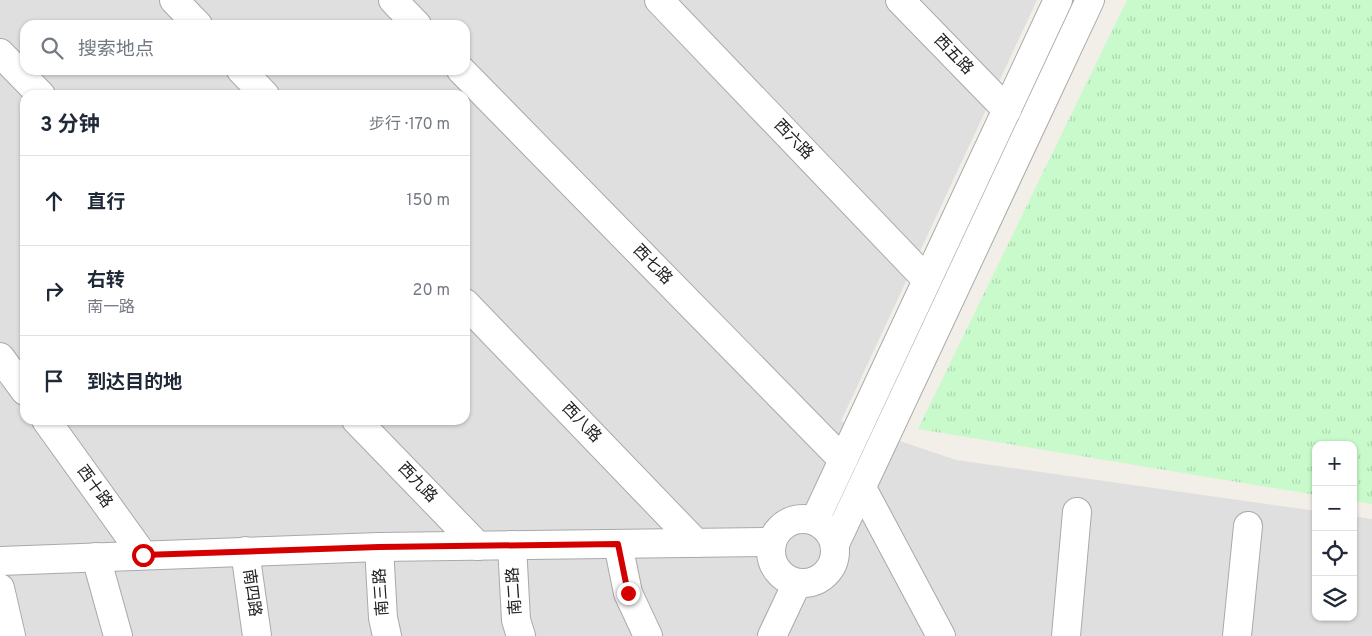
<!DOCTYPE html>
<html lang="zh">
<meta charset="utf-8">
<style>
:root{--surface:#fff;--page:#f2f2f3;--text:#1f2937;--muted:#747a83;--line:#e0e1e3}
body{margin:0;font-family:Overpass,"Noto Sans SC",sans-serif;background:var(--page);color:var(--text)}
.controls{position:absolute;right:15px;bottom:15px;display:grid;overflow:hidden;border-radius:10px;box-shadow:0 1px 4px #0004}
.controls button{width:45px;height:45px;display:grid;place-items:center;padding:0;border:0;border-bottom:1px solid var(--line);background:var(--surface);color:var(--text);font:25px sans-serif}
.stop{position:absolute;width:15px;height:15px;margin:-11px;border:4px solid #d40000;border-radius:50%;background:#fff}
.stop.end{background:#d40000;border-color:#fff;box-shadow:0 1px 5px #0008}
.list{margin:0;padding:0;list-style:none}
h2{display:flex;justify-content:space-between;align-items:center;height:65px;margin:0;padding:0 20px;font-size:21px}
h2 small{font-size:16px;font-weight:400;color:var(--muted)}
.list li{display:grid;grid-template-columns:32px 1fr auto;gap:15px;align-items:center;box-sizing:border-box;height:90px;padding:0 20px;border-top:1px solid var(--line)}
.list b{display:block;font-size:19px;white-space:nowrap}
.list p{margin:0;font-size:16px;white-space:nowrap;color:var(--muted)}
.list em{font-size:16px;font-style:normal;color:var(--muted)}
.icon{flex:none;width:28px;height:28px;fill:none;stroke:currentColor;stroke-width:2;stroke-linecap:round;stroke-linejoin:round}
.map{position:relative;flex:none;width:1372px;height:636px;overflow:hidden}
.search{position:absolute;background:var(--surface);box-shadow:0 1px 4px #0004;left:20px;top:20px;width:450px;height:55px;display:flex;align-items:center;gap:12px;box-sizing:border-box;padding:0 18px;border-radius:15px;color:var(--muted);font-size:19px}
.panel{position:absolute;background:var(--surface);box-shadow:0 1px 4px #0004;left:20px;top:90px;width:450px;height:335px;border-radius:15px}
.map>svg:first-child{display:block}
.residential{fill:#e0dfdf;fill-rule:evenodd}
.park{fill:url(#park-tufts)}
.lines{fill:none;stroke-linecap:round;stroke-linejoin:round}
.minor-casing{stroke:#a9a9a9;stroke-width:30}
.minor{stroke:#fff;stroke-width:28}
.route{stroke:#d40000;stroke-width:6}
.labels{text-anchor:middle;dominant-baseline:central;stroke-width:4;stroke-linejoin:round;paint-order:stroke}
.street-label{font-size:16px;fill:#222;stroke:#fff}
</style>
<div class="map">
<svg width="1372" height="636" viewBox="0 0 1372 636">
<defs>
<pattern id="park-tufts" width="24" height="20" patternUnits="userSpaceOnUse" patternTransform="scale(1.25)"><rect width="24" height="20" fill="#c8facc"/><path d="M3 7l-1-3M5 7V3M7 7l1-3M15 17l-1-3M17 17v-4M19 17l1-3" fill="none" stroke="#acd6af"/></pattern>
</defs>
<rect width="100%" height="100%" fill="#f2efe9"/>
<path class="residential" d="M 0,0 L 1037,0 L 841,421 L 956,460 L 1316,511 L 1316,617 L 1353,617 L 1353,516 L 1372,519 L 1372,636 L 0,636 ZM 25,25 L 465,25 L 465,70 L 25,70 ZM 25,95 L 465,95 L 465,420 L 25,420 Z"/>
<path class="park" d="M 1127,0 L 1372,0 L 1372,504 L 1353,501 L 1353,445 L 1316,445 L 1316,495 L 918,429 Z"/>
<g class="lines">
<defs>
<g id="minor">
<path d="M 174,0 L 198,25"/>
<path d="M 393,0 L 417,25"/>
<path d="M 659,0 L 927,280"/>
<path d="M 900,0 L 1007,110"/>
<path d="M 0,53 L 41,95"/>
<path d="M 241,70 L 265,95"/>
<path d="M 461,70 L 843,460"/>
<path d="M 465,303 L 696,543"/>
<path d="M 0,357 L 25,391"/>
<path d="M 46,420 L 143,555"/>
<path d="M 356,420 L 478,546"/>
<path d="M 862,488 L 941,636"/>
<circle cx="803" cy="551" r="32"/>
<path d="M 815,520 L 1058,0"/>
<path d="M 618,544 L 628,593 L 648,636"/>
<path d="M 835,544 L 1090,0"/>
<path d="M 512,545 L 516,620 L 521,636"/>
<path d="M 379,547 L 383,618 L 387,636"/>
<path d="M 245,551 L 257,636"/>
<path d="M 96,557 L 118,636"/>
<path d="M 0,561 L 379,547 L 772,542"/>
<path d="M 0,588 L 11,636"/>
<path d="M 772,636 L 797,583"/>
<path d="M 1066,636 L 1077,512"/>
<path d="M 1237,636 L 1248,526"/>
</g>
</defs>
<use href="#minor" class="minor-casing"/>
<use href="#minor" class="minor"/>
</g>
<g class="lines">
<path class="route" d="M 143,555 L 379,547 L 618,544 L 628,593"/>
</g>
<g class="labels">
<g class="street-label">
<text transform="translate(953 55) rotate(46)">西五路</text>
<text transform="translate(793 140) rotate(46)">西六路</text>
<text transform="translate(652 265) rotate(46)">西七路</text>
<text transform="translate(581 423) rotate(46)">西八路</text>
<text transform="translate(417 483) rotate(46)">西九路</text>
<text transform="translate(94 487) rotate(54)">西十路</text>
<text transform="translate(515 591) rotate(-94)">南二路</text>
<text transform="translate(382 592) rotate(-94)">南三路</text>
<text transform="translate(251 593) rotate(82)">南四路</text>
</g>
</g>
</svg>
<div class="controls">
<button>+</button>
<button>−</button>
<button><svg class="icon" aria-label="locate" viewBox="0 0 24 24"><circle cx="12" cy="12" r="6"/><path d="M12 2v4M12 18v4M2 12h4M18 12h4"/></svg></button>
<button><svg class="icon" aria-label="layers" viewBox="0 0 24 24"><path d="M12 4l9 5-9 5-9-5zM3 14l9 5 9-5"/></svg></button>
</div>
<div class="stop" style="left:143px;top:555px"></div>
<div class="stop end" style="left:628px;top:593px"></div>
<div class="search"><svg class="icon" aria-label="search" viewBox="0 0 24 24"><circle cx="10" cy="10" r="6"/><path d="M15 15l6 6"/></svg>搜索地点</div>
<section class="panel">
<h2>3 分钟<small>步行 · 170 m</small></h2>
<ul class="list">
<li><svg class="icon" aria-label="ahead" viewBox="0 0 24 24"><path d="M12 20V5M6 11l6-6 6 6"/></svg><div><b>直行</b></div><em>150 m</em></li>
<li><svg class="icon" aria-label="right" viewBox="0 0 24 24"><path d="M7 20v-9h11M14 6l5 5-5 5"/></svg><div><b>右转</b><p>南一路</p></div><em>20 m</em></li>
<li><svg class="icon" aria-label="arrive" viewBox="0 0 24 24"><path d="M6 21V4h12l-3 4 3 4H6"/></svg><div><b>到达目的地</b></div></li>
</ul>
</section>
</div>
